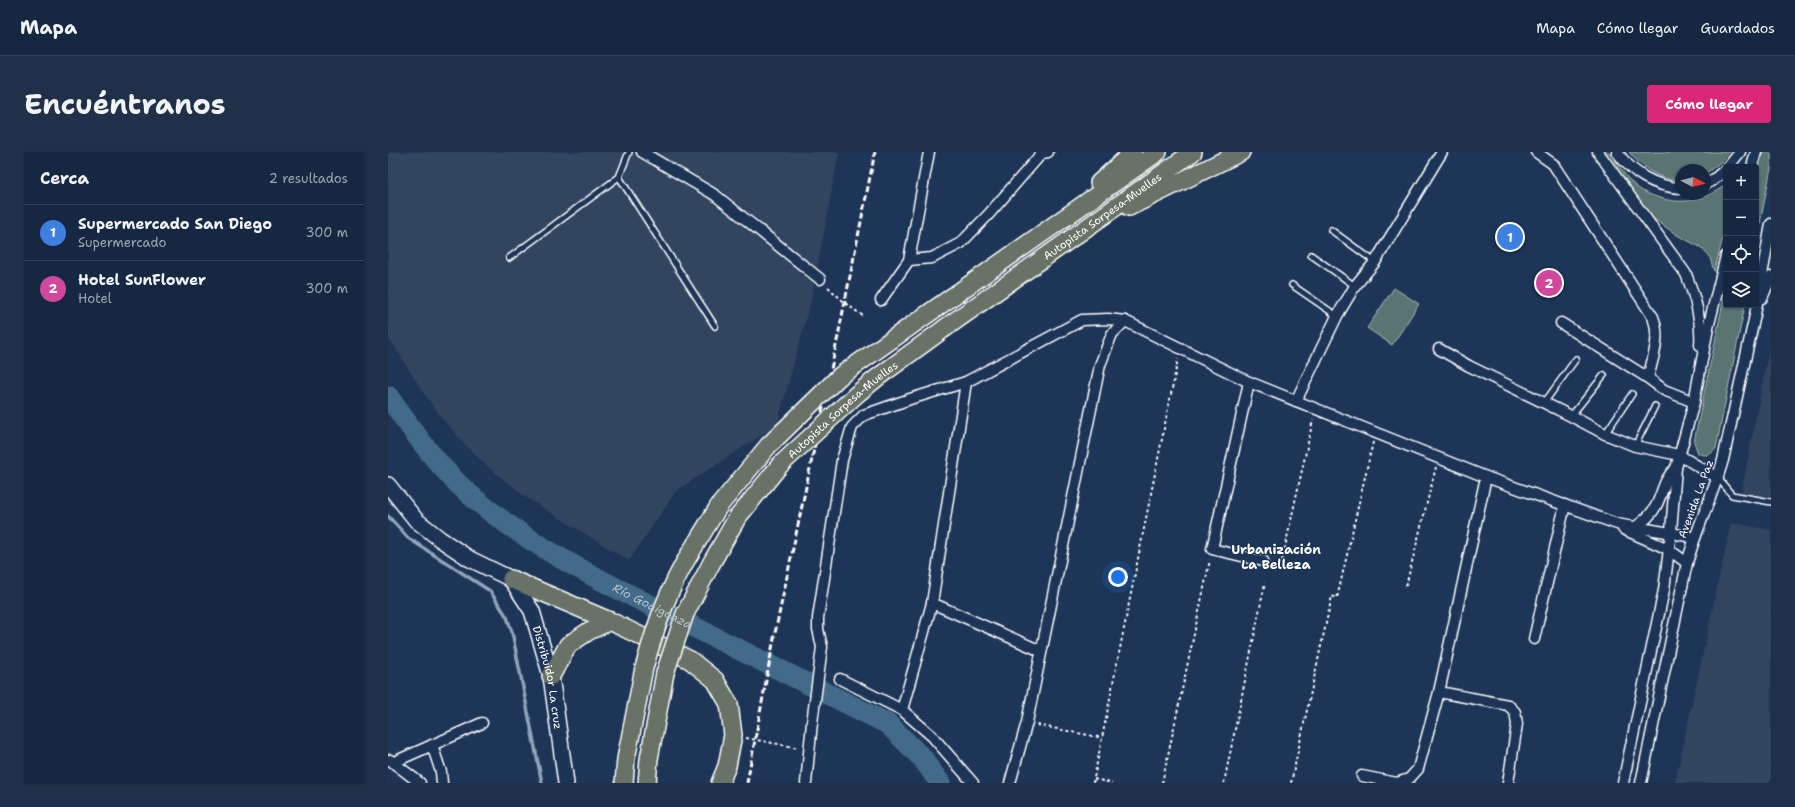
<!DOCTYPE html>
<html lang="es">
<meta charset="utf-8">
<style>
:root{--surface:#162841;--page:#1f3048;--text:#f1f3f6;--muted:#9ea6b1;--line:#35445a;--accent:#db2777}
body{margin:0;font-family:"Shantell Sans",sans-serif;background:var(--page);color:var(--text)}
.controls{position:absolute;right:12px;top:12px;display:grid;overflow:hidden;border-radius:4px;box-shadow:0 1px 3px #0004}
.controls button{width:36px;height:36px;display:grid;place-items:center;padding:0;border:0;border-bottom:1px solid var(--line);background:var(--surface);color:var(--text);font:20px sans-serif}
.compass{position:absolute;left:1287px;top:12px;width:36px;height:36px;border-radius:50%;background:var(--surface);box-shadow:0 1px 3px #0004;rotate:97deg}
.you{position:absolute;left:730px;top:425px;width:14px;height:14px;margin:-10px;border:3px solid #fff;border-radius:50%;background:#1a73e8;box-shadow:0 0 0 6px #1a73e833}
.badge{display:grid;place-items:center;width:26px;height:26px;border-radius:50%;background:var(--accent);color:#fff;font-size:13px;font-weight:700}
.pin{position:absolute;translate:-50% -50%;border:2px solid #fff;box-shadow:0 1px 4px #0006}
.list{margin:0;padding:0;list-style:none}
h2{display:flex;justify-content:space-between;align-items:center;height:52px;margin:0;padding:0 16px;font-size:17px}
h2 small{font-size:13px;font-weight:400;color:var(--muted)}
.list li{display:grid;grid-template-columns:26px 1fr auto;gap:12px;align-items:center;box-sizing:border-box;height:56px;padding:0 16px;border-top:1px solid var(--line)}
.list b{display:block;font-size:15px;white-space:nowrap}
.list p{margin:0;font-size:13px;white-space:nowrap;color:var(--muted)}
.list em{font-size:13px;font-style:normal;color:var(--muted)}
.icon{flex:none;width:22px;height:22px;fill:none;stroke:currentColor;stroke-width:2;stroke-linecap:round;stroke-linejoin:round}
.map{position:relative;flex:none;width:1383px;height:631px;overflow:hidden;border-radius:4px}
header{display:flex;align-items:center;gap:24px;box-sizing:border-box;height:56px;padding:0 20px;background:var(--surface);border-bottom:1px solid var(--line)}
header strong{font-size:19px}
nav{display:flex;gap:22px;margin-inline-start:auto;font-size:14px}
.intro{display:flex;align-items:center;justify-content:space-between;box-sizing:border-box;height:96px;padding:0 24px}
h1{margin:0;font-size:28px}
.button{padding:10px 18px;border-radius:4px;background:var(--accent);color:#fff;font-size:14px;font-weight:700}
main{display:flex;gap:24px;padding:0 24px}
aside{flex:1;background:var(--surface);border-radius:4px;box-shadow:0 1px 3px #0004}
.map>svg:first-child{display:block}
.built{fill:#33455f}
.green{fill:#587471;stroke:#acbab8}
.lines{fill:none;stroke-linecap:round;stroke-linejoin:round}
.stream{stroke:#8ea6b8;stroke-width:3.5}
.river{stroke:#426a89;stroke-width:21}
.lane-casing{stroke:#fff;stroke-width:8}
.street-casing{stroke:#fff;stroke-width:13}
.secondary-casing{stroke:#fff;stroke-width:18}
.primary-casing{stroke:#fff;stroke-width:20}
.path{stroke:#fff;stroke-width:2;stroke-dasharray:3 3;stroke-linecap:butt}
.lane{stroke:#1d3557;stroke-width:5}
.street{stroke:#1d3557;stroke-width:10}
.secondary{stroke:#1d3557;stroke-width:15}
.primary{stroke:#697266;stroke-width:17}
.rail{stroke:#fff;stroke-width:3;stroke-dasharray:6 3;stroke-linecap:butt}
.primary-bridge-casing{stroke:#fff;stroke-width:20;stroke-linecap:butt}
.primary-bridge{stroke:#697266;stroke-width:17}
.labels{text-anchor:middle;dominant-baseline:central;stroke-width:3;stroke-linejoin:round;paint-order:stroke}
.street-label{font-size:11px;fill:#fff;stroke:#1d3557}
.water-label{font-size:12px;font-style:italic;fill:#b3c3d0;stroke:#1d3557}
.quarter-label{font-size:13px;font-weight:bold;fill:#fff;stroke:#1d3557}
</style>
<header>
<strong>Mapa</strong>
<nav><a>Mapa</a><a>Cómo llegar</a><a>Guardados</a></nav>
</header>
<div class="intro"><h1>Encuéntranos</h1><a class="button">Cómo llegar</a></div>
<main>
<aside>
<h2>Cerca<small>2 resultados</small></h2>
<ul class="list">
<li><span class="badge" style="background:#3f7fe0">1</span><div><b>Supermercado San Diego</b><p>Supermercado</p></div><em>300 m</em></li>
<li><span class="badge" style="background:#d1479c">2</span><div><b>Hotel SunFlower</b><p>Hotel</p></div><em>300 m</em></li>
</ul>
</aside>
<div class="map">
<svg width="1383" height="631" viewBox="0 0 1383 631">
<rect width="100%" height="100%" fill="#1d3557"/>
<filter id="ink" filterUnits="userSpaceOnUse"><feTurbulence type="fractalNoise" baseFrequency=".025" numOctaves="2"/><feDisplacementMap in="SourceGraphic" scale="8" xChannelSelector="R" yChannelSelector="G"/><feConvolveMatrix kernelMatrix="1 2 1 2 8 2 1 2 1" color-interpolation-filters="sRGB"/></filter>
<g filter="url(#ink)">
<g class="built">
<path d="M 0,0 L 451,0 L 423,148 L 389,273 L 288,339 L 241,409 L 139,346 L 99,314 L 77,293 L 53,265 L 35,240 L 0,184 Z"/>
<path d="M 1383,187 L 1383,347 L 1353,342 Z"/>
<path d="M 1343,371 L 1383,378 L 1383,631 L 1287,631 Z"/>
</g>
<g class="green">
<path d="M 1212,0 L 1221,0 C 1230,12 1238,27 1250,36 C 1255,40 1263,43 1269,45 C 1295,54 1316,48 1338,33 L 1338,75 L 1326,119 L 1322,106 L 1314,96 L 1289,83 L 1262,64 Z"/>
<path d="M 1241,0 L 1342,0 L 1334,9 L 1317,22 L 1317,18 L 1293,18 L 1293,27 C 1273,30 1253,15 1241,0 Z"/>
<path d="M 1375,0 L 1383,0 L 1383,16 L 1368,91 L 1368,26 Z"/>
<path d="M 1006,136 L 1031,152 L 1004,193 L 979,176 Z"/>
<path d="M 1338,136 L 1338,153 L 1357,153 L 1328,296 C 1324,303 1317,305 1310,301 L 1306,290 Z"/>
</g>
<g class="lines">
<path class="stream" d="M 0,364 L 20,386 L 102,439 L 119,465 L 124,480 L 154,631"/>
<path class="river" id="s1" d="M 0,244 C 25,279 49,314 81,342 C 143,396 218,431 290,467 C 360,502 430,537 500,572 L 535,607 L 552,631"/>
<defs>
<g id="lane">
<path d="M 231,25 L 327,174"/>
<path d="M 943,78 L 987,110"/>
<path d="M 923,103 L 967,134"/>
<path d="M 121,106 L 231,25 L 241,0"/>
<path d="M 904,133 L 949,164"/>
<path d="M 1156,251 L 1188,207"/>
<path d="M 1183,264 L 1216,223"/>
<path d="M 1217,282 L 1244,242"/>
<path d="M 1247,294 L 1267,254"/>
<path d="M 1330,326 L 1344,343 L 1383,350"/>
</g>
<g id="street">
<path d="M 254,0 L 327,43 L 432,127"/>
<path d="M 1148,0 L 1165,12 L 1265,165 C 1273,186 1265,205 1260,226 L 1276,238 L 1306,250"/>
<path d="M 1210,0 L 1298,122 C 1307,145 1314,168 1312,193"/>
<path d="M 1229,0 C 1244,21 1267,35 1293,36"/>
<path d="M 1340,15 L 1352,0"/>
<path d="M 1364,15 L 1368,0"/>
<path d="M 1317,32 L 1324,29 L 1338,17"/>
<path d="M 521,108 L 544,106 L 573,91 L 601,62 L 654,1 L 660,0"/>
<path d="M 1374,146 L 1383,125"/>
<path d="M 493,148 L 521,108 L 541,0"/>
<path d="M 1173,171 L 1260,226"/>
<path d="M 1051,197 L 1081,214 L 1183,264 L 1217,282 L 1247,294 L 1291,303 L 1330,326"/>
<path d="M 861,230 L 824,397 L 875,409"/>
<path d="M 908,249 L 949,164 L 967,134 L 987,110 L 1054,0"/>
<path d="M 1246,376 C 1254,371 1263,363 1268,354 C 1275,340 1276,326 1288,316"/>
<path d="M 1235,377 L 1280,397 L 1299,411"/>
<path d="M 544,451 L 653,499"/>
<path d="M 1146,487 L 1177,353"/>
<path d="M 452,527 L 514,558 L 544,584 L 585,631"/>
<path d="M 1051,540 L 1120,553 L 1127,560 L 1129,572 L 1120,631"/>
<path d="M 514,558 L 544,451 L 578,230"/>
<path d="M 44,593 L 53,620 L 54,631"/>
<path d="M 2,608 L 32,631"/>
<path d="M 6,610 L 94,571"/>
<path d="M 974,624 L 1009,631 L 1021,627 L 1030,617 L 1051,540 L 1098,325"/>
<path d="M 418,631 L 424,571 L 434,495 L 430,477 L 430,466 L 454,308 L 464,275 L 476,263 L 522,247 L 578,230 L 694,168 L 720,167 L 737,169 L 861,230 L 1098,325 L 1229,372 C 1254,377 1280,379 1306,386"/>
<path d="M 622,631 L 639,570 L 712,213 L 724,182 L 737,169"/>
<path d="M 1235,631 L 1276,438 L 1283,380 L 1288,316 L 1306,250 L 1320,176 L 1338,104"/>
<path d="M 1253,631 L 1299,411 C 1309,375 1325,343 1335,308 L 1367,163 L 1383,72"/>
</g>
<g id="secondary">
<path id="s2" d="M 0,333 L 28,368 L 52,387 L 82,407 L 123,427 L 144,459 L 163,524 L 178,631"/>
</g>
<g id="primary">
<path d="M 711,31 L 745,0"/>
<path d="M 741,55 L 853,0"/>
<path d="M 544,159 L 770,0"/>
<path id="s3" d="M 557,176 L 805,0"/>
<path d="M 304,398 L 331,354"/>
<path d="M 324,410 L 349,366"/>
<path d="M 123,427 L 222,469 L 302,508 L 327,528 L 341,552 L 345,583 L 339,614 L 332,631"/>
<path d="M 163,524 L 180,493 L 201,479 L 222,469"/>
<path d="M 236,631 L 238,607 L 256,516"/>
<path d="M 259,631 L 261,607 L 277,521"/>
</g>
</defs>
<use href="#lane" class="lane-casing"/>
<use href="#street" class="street-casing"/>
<use href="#secondary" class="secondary-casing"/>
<use href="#primary" class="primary-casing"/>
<g class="path">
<path d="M 440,135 L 457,151 L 475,164"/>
<path d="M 894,409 L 925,268"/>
<path d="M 1018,434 L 1048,315"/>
<path d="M 649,573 L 715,586"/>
<path d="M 358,586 L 411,596"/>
<path d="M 706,627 L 724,631"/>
<path d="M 705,631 L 790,207"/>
<path d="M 774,631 L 822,408"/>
<path d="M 836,631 L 877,431"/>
<path d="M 903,631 L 944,444 L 949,446 L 985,290"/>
</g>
<use href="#lane" class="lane"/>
<use href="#street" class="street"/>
<use href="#secondary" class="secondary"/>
<use href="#primary" class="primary"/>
<path class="rail" d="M 359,631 L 386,486 L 450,184 L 487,0"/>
<defs>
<g id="primary-bridge">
<path d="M 331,354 L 380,294 L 452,224 L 544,159"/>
<path id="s4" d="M 349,366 L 392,313 L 469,242 L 490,225 L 557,176"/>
<path d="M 256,516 C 268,473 280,437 304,398"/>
<path d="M 277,521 L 297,462 L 324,410"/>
</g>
</defs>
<use href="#primary-bridge" class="primary-bridge-casing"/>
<use href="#primary-bridge" class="primary-bridge"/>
</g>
</g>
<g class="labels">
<g class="street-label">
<text stroke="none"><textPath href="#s3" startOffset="193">Autopista Sorpesa-Muelles</textPath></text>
<text stroke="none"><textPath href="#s4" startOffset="152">Autopista Sorpesa-Muelles</textPath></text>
<text transform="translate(1308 347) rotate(-70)">Avenida La Paz</text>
<text stroke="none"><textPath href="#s2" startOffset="264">Distribuidor La cruz</textPath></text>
</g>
<g class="water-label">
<text stroke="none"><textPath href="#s1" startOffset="343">Río Goaigoaza</textPath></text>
</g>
<g class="quarter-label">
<text x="888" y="397">Urbanización<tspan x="888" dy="15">La Belleza</tspan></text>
</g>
</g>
</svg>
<div class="controls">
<button>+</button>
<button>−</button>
<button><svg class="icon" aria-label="locate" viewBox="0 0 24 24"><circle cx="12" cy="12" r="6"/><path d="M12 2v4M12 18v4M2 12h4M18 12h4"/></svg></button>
<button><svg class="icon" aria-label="layers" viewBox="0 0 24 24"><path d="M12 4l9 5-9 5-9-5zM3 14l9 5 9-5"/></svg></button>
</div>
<svg class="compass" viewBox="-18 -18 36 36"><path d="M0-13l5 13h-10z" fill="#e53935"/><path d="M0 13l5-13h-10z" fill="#9ea6b1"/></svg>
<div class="you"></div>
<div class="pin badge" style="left:1122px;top:85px;background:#3f7fe0">1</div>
<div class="pin badge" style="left:1161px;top:131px;background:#d1479c">2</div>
</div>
</main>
